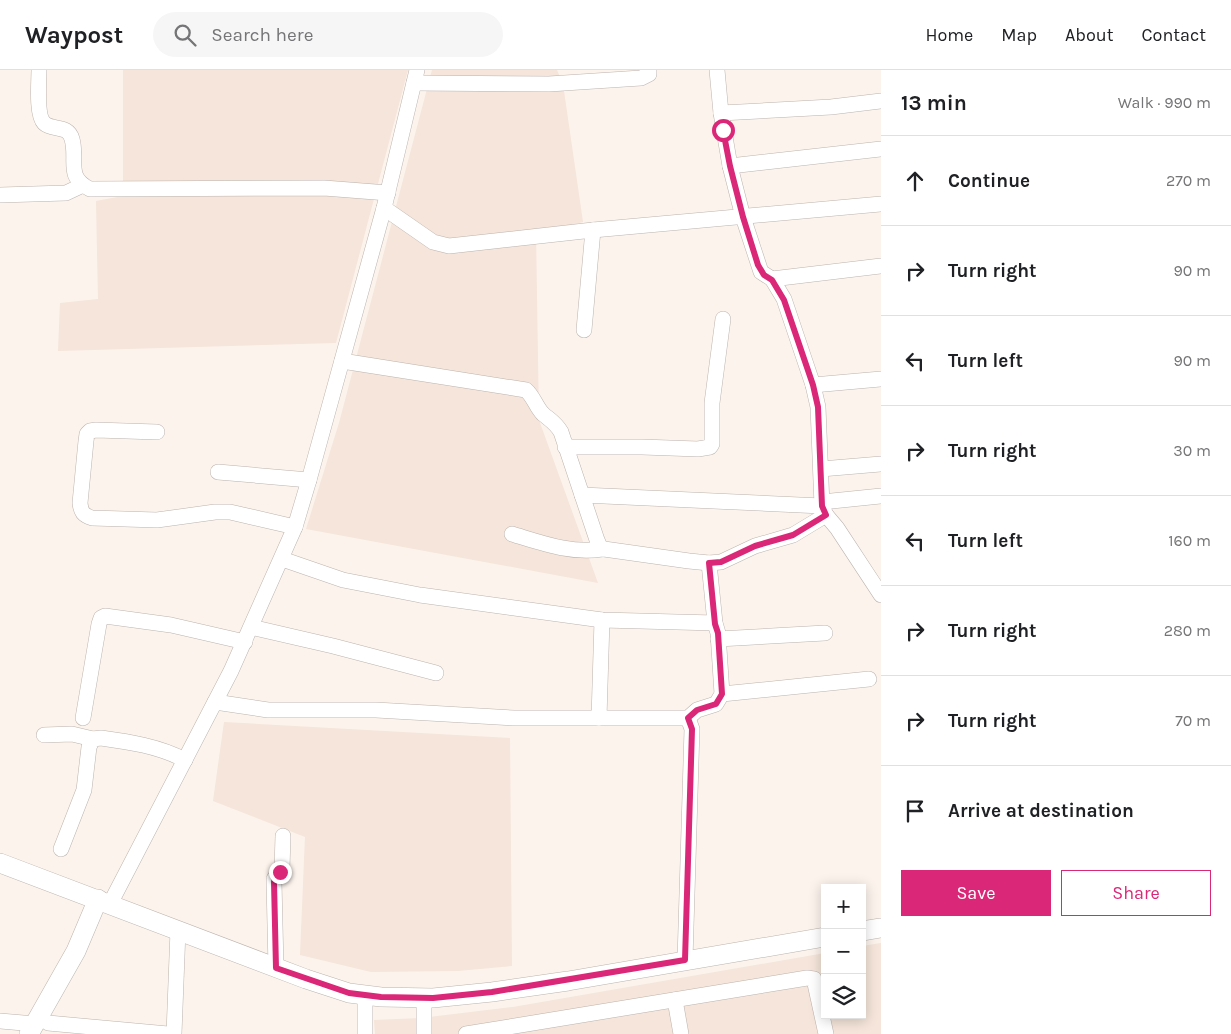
<!DOCTYPE html>
<meta charset="utf-8">
<style>
:root{--surface:#fff;--page:#f6f6f6;--text:#202124;--muted:#757577;--line:#e0e0e0;--accent:#db2777}
body{margin:0;font-family:Karla,sans-serif;background:var(--page);color:var(--text)}
.controls{position:absolute;right:15px;bottom:15px;display:grid;overflow:hidden;border-radius:0px;box-shadow:0 2px 12px #0003}
.controls button{width:45px;height:45px;display:grid;place-items:center;padding:0;border:0;border-bottom:1px solid var(--line);background:var(--surface);color:var(--text);font:25px sans-serif}
.stop{position:absolute;width:15px;height:15px;margin:-11px;border:4px solid #db2777;border-radius:50%;background:#fff}
.stop.end{background:#db2777;border-color:#fff;box-shadow:0 1px 5px #0008}
.list{margin:0;padding:0;list-style:none}
h2{display:flex;justify-content:space-between;align-items:center;height:65px;margin:0;padding:0 20px;font-size:21px}
h2 small{font-size:16px;font-weight:400;color:var(--muted)}
.list li{display:grid;grid-template-columns:32px 1fr auto;gap:15px;align-items:center;box-sizing:border-box;height:90px;padding:0 20px;border-top:1px solid var(--line)}
.list b{display:block;font-size:19px;white-space:nowrap}
.list em{font-size:16px;font-style:normal;color:var(--muted)}
.actions{display:flex;gap:10px;padding:15px 20px}
.actions a{flex:1;padding:11px 0;border:1px solid var(--accent);border-radius:0px;text-align:center;font-size:18px;color:var(--accent)}
.actions .main{background:var(--accent);color:#fff}
.icon{flex:none;width:28px;height:28px;fill:none;stroke:currentColor;stroke-width:2;stroke-linecap:round;stroke-linejoin:round}
.map{position:relative;flex:none;width:881px;height:964px;overflow:hidden}
header{display:flex;align-items:center;gap:30px;box-sizing:border-box;height:70px;padding:0 25px;background:var(--surface);border-bottom:1px solid var(--line)}
header strong{font-size:24px}
nav{display:flex;gap:28px;margin-inline-start:auto;font-size:18px}
.search{width:350px;height:45px;background:var(--page);display:flex;align-items:center;gap:12px;box-sizing:border-box;padding:0 18px;border-radius:28px;color:var(--muted);font-size:19px}
main{display:flex}
aside{flex:1;background:var(--surface)}
.map>svg:first-child{display:block}
.built{fill:#f5e5da}
.lines{fill:none;stroke-linecap:round;stroke-linejoin:round}
.minor-casing{stroke:#bcb3ae;stroke-width:16}
.major-casing{stroke:#bcb3ae;stroke-width:20}
.minor{stroke:#fff;stroke-width:15}
.major{stroke:#fff;stroke-width:19}
.route{stroke:#db2777;stroke-width:6}
</style>
<header>
<strong>Waypost</strong>
<div class="search"><svg class="icon" aria-label="search" viewBox="0 0 24 24"><circle cx="10" cy="10" r="6"/><path d="M15 15l6 6"/></svg>Search here</div>
<nav><a>Home</a><a>Map</a><a>About</a><a>Contact</a></nav>
</header>
<main>
<div class="map">
<svg width="881" height="964" viewBox="0 0 881 964">
<rect width="100%" height="100%" fill="#fcf3ed"/>
<g class="built">
<path d="M 123,0 L 408,0 L 336,273 L 58,281 L 60,233 L 98,229 L 96,131 L 123,126 Z"/>
<path d="M 432,0 L 557,0 L 563,14 L 583,152 L 536,163 L 539,350 L 598,513 L 306,459 L 339,353 Z"/>
<path d="M 224,652 L 510,668 L 512,896 L 458,901 L 371,902 L 300,885 L 305,767 L 213,731 Z"/>
<path d="M 881,873 L 881,964 L 375,964 L 374,950 L 421,948 L 513,937 L 825,883 L 825,945 L 862,945 L 862,876 Z"/>
</g>
<g class="lines">
<defs>
<g id="minor">
<path d="M 39,0 C 39,11 36,45 44,53 C 52,61 68,54 72,69 C 78,90 65,107 90,119 L 324,118 L 388,123"/>
<path d="M 717,0 L 721,43 L 730,96 L 743,147 L 761,202 L 772,209 L 784,229 L 813,315 L 818,337 L 822,436 L 826,445 L 837,458 L 881,525"/>
<path d="M 414,13 L 549,14 L 641,8 L 649,4 L 649,0"/>
<path d="M 721,43 L 831,37 L 881,31"/>
<path d="M 730,96 L 881,79"/>
<path d="M 0,125 L 66,123 L 83,115"/>
<path d="M 384,138 L 433,172 L 449,176 L 593,160 L 881,134"/>
<path d="M 772,209 L 881,196"/>
<path d="M 584,260 L 593,160"/>
<path d="M 342,291 L 526,320 C 534,327 536,337 543,344 C 550,350 556,353 561,362 L 597,470 L 600,477 L 604,479 L 689,491 L 709,493 L 721,492 L 755,476 L 793,465 L 826,445"/>
<path d="M 813,315 L 881,309"/>
<path d="M 157,362 L 96,360 L 90,361 L 87,364 L 86,371 L 80,433 C 81,442 83,445 92,448 L 157,450 L 215,442 L 230,442 L 295,457"/>
<path d="M 565,377 L 642,377 L 698,379 L 710,377 L 712,374 L 712,333 L 723,249"/>
<path d="M 821,399 L 881,394"/>
<path d="M 218,402 L 309,410"/>
<path d="M 582,425 L 822,436"/>
<path d="M 822,432 L 881,426"/>
<path d="M 512,464 C 542,473 571,484 602,479"/>
<path d="M 282,489 L 343,510 L 420,525 L 602,550 L 715,553"/>
<path d="M 251,557 L 333,576 L 436,603"/>
<path d="M 718,569 L 825,563"/>
<path d="M 722,624 L 869,609"/>
<path d="M 215,632 L 268,640 L 376,640 L 514,648 L 688,648 L 697,640 L 716,634 L 722,624 L 718,563 L 715,553 L 709,493"/>
<path d="M 83,648 L 99,554 L 101,548 L 105,546 L 171,555 L 245,572"/>
<path d="M 599,648 L 602,550"/>
<path d="M 44,665 L 72,664 L 93,669"/>
<path d="M 61,779 L 84,720 L 89,677 L 93,669 L 101,668 C 130,672 158,676 185,690"/>
<path d="M 110,834 L 231,601 L 295,457 L 309,410 L 384,138 L 417,0"/>
<path d="M 685,890 L 692,659 L 688,648"/>
<path d="M 276,898 L 274,812 L 274,809 L 282,798 L 283,766"/>
<path d="M 675,930 L 681,964"/>
<path d="M 0,951 L 35,954"/>
<path d="M 48,953 L 168,964"/>
<path d="M 174,964 L 178,860"/>
<path d="M 365,964 L 365,925"/>
<path d="M 424,964 L 424,928"/>
<path d="M 466,964 L 807,908 L 814,909 L 826,964"/>
</g>
<g id="major">
<path d="M 0,793 L 306,909 L 349,923 L 381,927 L 433,928 L 492,922 L 568,911 L 825,867"/>
<path d="M 862,861 L 881,858"/>
<path d="M 29,964 L 76,881 L 98,829"/>
</g>
</defs>
<use href="#minor" class="minor-casing"/>
<use href="#major" class="major-casing"/>
<use href="#minor" class="minor"/>
<use href="#major" class="major"/>
</g>
<g class="lines">
<path class="route" d="M 280,802 L 276,806 L 274,812 L 276,898 L 349,923 L 381,927 L 433,928 L 492,922 L 685,890 L 692,659 L 688,648 L 697,640 L 716,634 L 722,624 L 718,563 L 715,554 L 709,493 L 721,492 L 755,476 L 793,465 L 826,445 L 822,436 L 818,337 L 813,315 L 784,230 L 772,210 L 764,205 L 758,195 L 743,147 L 730,96 L 723,60"/>
</g>
</svg>
<div class="controls">
<button>+</button>
<button>−</button>
<button><svg class="icon" aria-label="layers" viewBox="0 0 24 24"><path d="M12 4l9 5-9 5-9-5zM3 14l9 5 9-5"/></svg></button>
</div>
<div class="stop" style="left:723px;top:60px"></div>
<div class="stop end" style="left:280px;top:802px"></div>
</div>
<aside>
<h2>13 min<small>Walk · 990 m</small></h2>
<ul class="list">
<li><svg class="icon" aria-label="ahead" viewBox="0 0 24 24"><path d="M12 20V5M6 11l6-6 6 6"/></svg><div><b>Continue</b></div><em>270 m</em></li>
<li><svg class="icon" aria-label="right" viewBox="0 0 24 24"><path d="M7 20v-9h11M14 6l5 5-5 5"/></svg><div><b>Turn right</b></div><em>90 m</em></li>
<li><svg class="icon" aria-label="left" viewBox="0 0 24 24"><path d="M17 20v-9H6M10 6l-5 5 5 5"/></svg><div><b>Turn left</b></div><em>90 m</em></li>
<li><svg class="icon" aria-label="right" viewBox="0 0 24 24"><path d="M7 20v-9h11M14 6l5 5-5 5"/></svg><div><b>Turn right</b></div><em>30 m</em></li>
<li><svg class="icon" aria-label="left" viewBox="0 0 24 24"><path d="M17 20v-9H6M10 6l-5 5 5 5"/></svg><div><b>Turn left</b></div><em>160 m</em></li>
<li><svg class="icon" aria-label="right" viewBox="0 0 24 24"><path d="M7 20v-9h11M14 6l5 5-5 5"/></svg><div><b>Turn right</b></div><em>280 m</em></li>
<li><svg class="icon" aria-label="right" viewBox="0 0 24 24"><path d="M7 20v-9h11M14 6l5 5-5 5"/></svg><div><b>Turn right</b></div><em>70 m</em></li>
<li><svg class="icon" aria-label="arrive" viewBox="0 0 24 24"><path d="M6 21V4h12l-3 4 3 4H6"/></svg><div><b>Arrive at destination</b></div></li>
</ul>
<div class="actions"><a class="main">Save</a><a>Share</a></div>
</aside>
</main>
